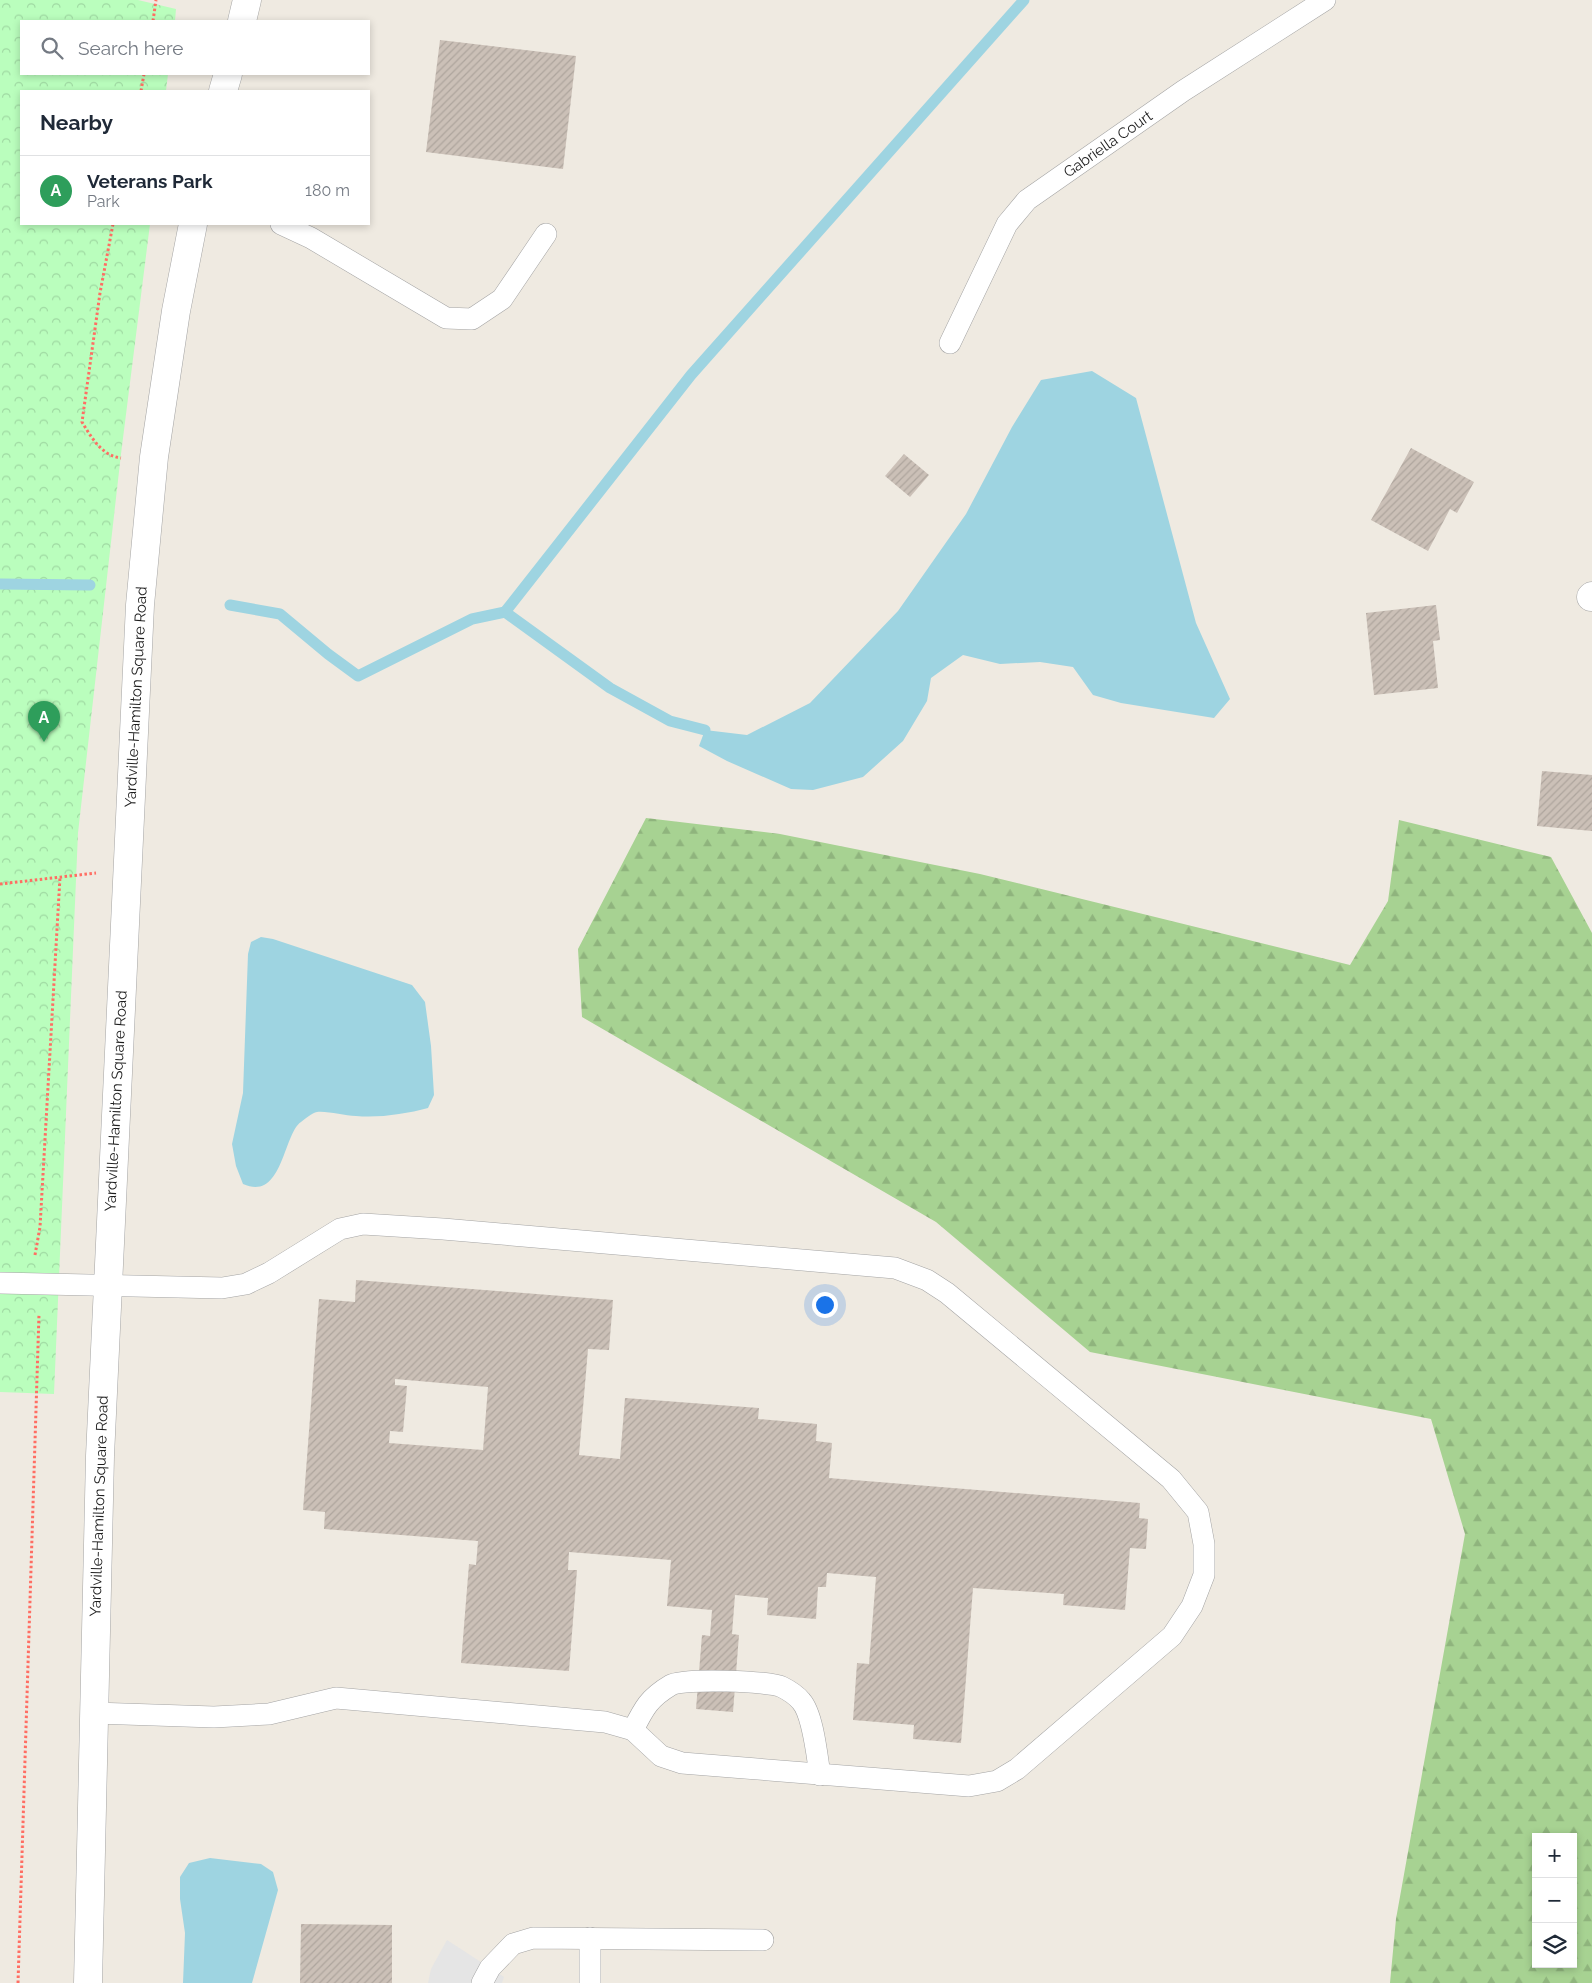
<!DOCTYPE html>
<meta charset="utf-8">
<style>
:root{--surface:#fff;--page:#f2f2f3;--text:#1f2937;--muted:#747a83;--line:#e0e1e3;--accent:#0f766e}
body{margin:0;font-family:Raleway,sans-serif;background:var(--page);color:var(--text)}
.controls{position:absolute;right:15px;bottom:15px;display:grid;overflow:hidden;border-radius:0px;box-shadow:0 2px 8px #0003}
.controls button{width:45px;height:45px;display:grid;place-items:center;padding:0;border:0;border-bottom:1px solid var(--line);background:var(--surface);color:var(--text);font:25px sans-serif}
.you{position:absolute;left:824px;top:1304px;width:18px;height:18px;margin:-12px;border:4px solid #fff;border-radius:50%;background:#1a73e8;box-shadow:0 0 0 8px #1a73e833}
.badge{display:grid;place-items:center;width:32px;height:32px;border-radius:50%;background:var(--accent);color:#fff;font-size:16px;font-weight:700}
.pin{position:absolute;translate:-50% -41px;filter:drop-shadow(0 1px 2px #0008)}
.pin::after{content:'';position:absolute;top:26px;width:18px;height:15px;background:inherit;clip-path:polygon(0 0,100% 0,50% 100%)}
.list{margin:0;padding:0;list-style:none}
h2{display:flex;justify-content:space-between;align-items:center;height:65px;margin:0;padding:0 20px;font-size:21px}
h2 small{font-size:16px;font-weight:400;color:var(--muted)}
.list li{display:grid;grid-template-columns:32px 1fr auto;gap:15px;align-items:center;box-sizing:border-box;height:70px;padding:0 20px;border-top:1px solid var(--line)}
.list b{display:block;font-size:19px;white-space:nowrap}
.list p{margin:0;font-size:16px;white-space:nowrap;color:var(--muted)}
.list em{font-size:16px;font-style:normal;color:var(--muted)}
.icon{flex:none;width:28px;height:28px;fill:none;stroke:currentColor;stroke-width:2;stroke-linecap:round;stroke-linejoin:round}
.map{position:relative;flex:none;width:1592px;height:1983px;overflow:hidden}
.search{position:absolute;background:var(--surface);box-shadow:0 2px 8px #0003;left:20px;top:20px;width:350px;height:55px;display:flex;align-items:center;gap:12px;box-sizing:border-box;padding:0 18px;border-radius:0px;color:var(--muted);font-size:19px}
.panel{position:absolute;background:var(--surface);box-shadow:0 2px 8px #0003;left:20px;top:90px;width:350px;height:135px;border-radius:0px}
.map>svg:first-child{display:block}
.forest{fill:url(#forest-firs);fill-rule:evenodd}
.park{fill:url(#park-crowns)}
.parking{fill:#e5e5e5}
.water{fill:#9ed4e1}
.lines{fill:none;stroke-linecap:round;stroke-linejoin:round}
.stream{stroke:#9ed4e1;stroke-width:11}
.building{fill:url(#building-hatch);fill-rule:evenodd}
.service-casing{stroke:#a4a4a4;stroke-width:22}
.minor-casing{stroke:#a4a4a4;stroke-width:29}
.tertiary-casing{stroke:#a4a4a4;stroke-width:29}
.path{stroke:#ff6e63;stroke-width:3;stroke-dasharray:2.5 2.5;stroke-linecap:butt}
.service{stroke:#fff;stroke-width:21}
.minor{stroke:#fff;stroke-width:28}
.tertiary{stroke:#fff;stroke-width:28}
.labels{text-anchor:middle;dominant-baseline:central;stroke-width:4.5;stroke-linejoin:round;paint-order:stroke}
.street-label{font-size:15px;fill:#1d1d1d;stroke:#fff}
</style>
<div class="map">
<svg width="1592" height="1983" viewBox="0 0 1592 1983">
<defs>
<pattern id="forest-firs" width="22" height="20" patternUnits="userSpaceOnUse" patternTransform="scale(1.25)"><rect width="22" height="20" fill="#a7d292"/><path d="M5 1l3.5 6h-7zM16 11l3.5 6h-7z" fill="#8fb47d"/></pattern>
<pattern id="park-crowns" width="20" height="18" patternUnits="userSpaceOnUse" patternTransform="scale(1.25)"><rect width="20" height="18" fill="#bafebd"/><path d="M2 6a3 3 0 1 1 6 0M12 15a3 3 0 1 1 6 0" fill="none" stroke="#9fd9a2"/></pattern>
<pattern id="building-hatch" width="6" height="6" patternUnits="userSpaceOnUse" patternTransform="scale(1.25)"><rect width="6" height="6" fill="#cbc0b7"/><path d="M-1 1l2-2M0 6l6-6M5 7l2-2" fill="none" stroke="#aea59d"/></pattern>
</defs>
<rect width="100%" height="100%" fill="#efeae1"/>
<path class="forest" d="M 646,818 L 780,834 L 980,874 L 1350,965 L 1388,901 L 1399,820 L 1551,857 L 1592,933 L 1592,1983 L 1390,1983 L 1396,1919 L 1465,1534 L 1431,1419 L 1090,1352 L 936,1222 L 582,1017 L 578,949 ZM 1536,1837 L 1573,1837 L 1573,1964 L 1536,1964 Z"/>
<path class="park" d="M 0,0 L 138,0 L 176,9 L 175,21 L 21,21 L 21,74 L 168,74 L 166,91 L 21,91 L 21,224 L 150,224 L 121,454 L 78,833 L 54,1394 L 0,1392 Z"/>
<path class="parking" d="M 447,1940 L 504,1977 L 502,1983 L 428,1983 L 431,1969 Z"/>
<g class="water">
<path d="M 1092,371 L 1136,398 L 1196,623 L 1230,699 L 1214,718 L 1121,703 L 1093,695 L 1073,667 L 1040,662 L 1000,664 L 963,655 L 931,678 L 927,701 L 903,741 L 863,777 L 813,790 L 791,789 L 727,761 L 699,746 L 705,730 L 747,735 L 810,703 L 898,611 L 966,514 L 1012,427 L 1041,380 Z"/>
<path d="M 261,937 L 273,939 L 412,985 L 425,1002 L 431,1046 L 434,1095 L 428,1108 C 406,1114 379,1118 356,1116 C 344,1116 329,1111 317,1112 C 312,1113 305,1119 301,1122 C 283,1134 283,1202 243,1184 L 236,1166 L 232,1144 L 243,1093 L 248,954 L 251,942 Z"/>
<path d="M 210,1858 L 261,1864 L 273,1872 L 278,1890 L 252,1983 L 183,1983 L 185,1933 L 180,1899 L 180,1877 L 189,1863 Z"/>
</g>
<g class="lines">
<g class="stream">
<path d="M 0,584 L 90,585"/>
<path d="M 230,605 L 280,614 L 328,654 L 358,676 L 472,619 L 505,612 L 610,688 L 670,721 L 705,730"/>
<path d="M 505,612 L 691,375 L 1024,0"/>
</g>
</g>
<g class="building">
<path d="M 440,40 L 576,56 L 563,169 L 426,152 Z"/>
<path d="M 1411,448 L 1474,482 L 1457,513 L 1450,509 L 1428,551 L 1371,520 Z"/>
<path d="M 904,454 L 929,475 L 910,497 L 885,476 Z"/>
<path d="M 1436,605 L 1440,640 L 1433,641 L 1438,688 L 1374,695 L 1366,613 Z"/>
<path d="M 1542,771 L 1592,775 L 1592,831 L 1537,826 Z"/>
<path d="M 356,1280 L 613,1300 L 609,1350 L 588,1349 L 579,1455 L 620,1459 L 625,1398 L 759,1408 L 758,1419 L 817,1424 L 816,1441 L 832,1443 L 829,1478 L 1140,1503 L 1139,1518 L 1148,1519 L 1146,1549 L 1130,1548 L 1125,1610 L 1063,1605 L 1064,1594 L 973,1588 L 961,1743 L 913,1739 L 914,1725 L 853,1720 L 857,1663 L 869,1664 L 876,1577 L 827,1573 L 826,1587 L 818,1587 L 816,1619 L 767,1615 L 768,1598 L 735,1595 L 732,1634 L 739,1635 L 733,1712 L 696,1709 L 702,1635 L 710,1636 L 712,1610 L 667,1606 L 671,1560 L 569,1552 L 568,1570 L 577,1570 L 569,1671 L 461,1663 L 469,1564 L 476,1565 L 478,1541 L 324,1529 L 325,1512 L 303,1510 L 319,1299 L 355,1302 ZM 395,1379 L 488,1387 L 483,1450 L 389,1443 L 390,1431 L 403,1432 L 407,1386 L 395,1385 Z"/>
<path d="M 301,1924 L 392,1925 L 392,1983 L 300,1983 Z"/>
</g>
<g class="lines">
<defs>
<g id="service">
<path d="M 281,224 L 311,238 L 446,318 L 472,319 L 502,299 L 546,234"/>
<path d="M 950,343 L 1007,224 L 1027,200 L 1183,91 L 1325,0"/>
<path d="M 0,1283 L 222,1288 L 246,1284 L 269,1273 L 340,1229 L 363,1224 L 443,1229 L 895,1268 L 927,1280 L 947,1293 L 1171,1479 L 1198,1512 L 1204,1544 L 1204,1575 L 1192,1606 L 1172,1636 L 1017,1769 L 997,1781 L 969,1786 L 682,1763 L 661,1756 L 633,1730 L 605,1722 L 336,1698 L 269,1714 L 214,1717 L 94,1713"/>
<path d="M 633,1730 C 644,1708 649,1698 671,1685 C 683,1678 770,1681 782,1687 C 788,1690 797,1696 801,1701 C 813,1714 817,1756 820,1775"/>
<path d="M 482,1983 L 490,1968 L 513,1944 L 533,1938 L 763,1940"/>
<path d="M 590,1983 L 590,1938"/>
</g>
<path id="minor" d="M 1591,597 L 1592,596"/>
<g id="tertiary">
<path d="M 242,21 L 247,0"/>
<path d="M 223,91 L 228,74"/>
<path d="M 88,1983 L 100,1456 L 140,605 L 154,457 L 176,311 L 193,224"/>
</g>
</defs>
<use href="#service" class="service-casing"/>
<use href="#minor" class="minor-casing"/>
<use href="#tertiary" class="tertiary-casing"/>
<g class="path">
<path d="M 153,21 L 156,0"/>
<path d="M 141,91 L 144,74"/>
<path d="M 113,224 L 100,293 L 82,422 C 91,437 102,456 121,458"/>
<path d="M 0,884 L 96,873"/>
<path d="M 35,1255 L 40,1227 L 60,877"/>
<path d="M 18,1983 L 39,1314"/>
</g>
<use href="#service" class="service"/>
<use href="#minor" class="minor"/>
<use href="#tertiary" class="tertiary"/>
</g>
<g class="labels">
<g class="street-label">
<text transform="translate(1108 144) rotate(-35)">Gabriella Court</text>
<text transform="translate(136 697) rotate(-87)">Yardville-Hamilton Square Road</text>
<text transform="translate(116 1101) rotate(-87)">Yardville-Hamilton Square Road</text>
<text transform="translate(99 1506) rotate(-88)">Yardville-Hamilton Square Road</text>
</g>
</g>
</svg>
<div class="controls">
<button>+</button>
<button>−</button>
<button><svg class="icon" aria-label="layers" viewBox="0 0 24 24"><path d="M12 4l9 5-9 5-9-5zM3 14l9 5 9-5"/></svg></button>
</div>
<div class="you"></div>
<div class="pin badge" style="left:44px;top:742px;background:#2e9e5b">A</div>
<div class="search"><svg class="icon" aria-label="search" viewBox="0 0 24 24"><circle cx="10" cy="10" r="6"/><path d="M15 15l6 6"/></svg>Search here</div>
<section class="panel">
<h2>Nearby<small></small></h2>
<ul class="list">
<li><span class="badge" style="background:#2e9e5b">A</span><div><b>Veterans Park</b><p>Park</p></div><em>180 m</em></li>
</ul>
</section>
</div>
